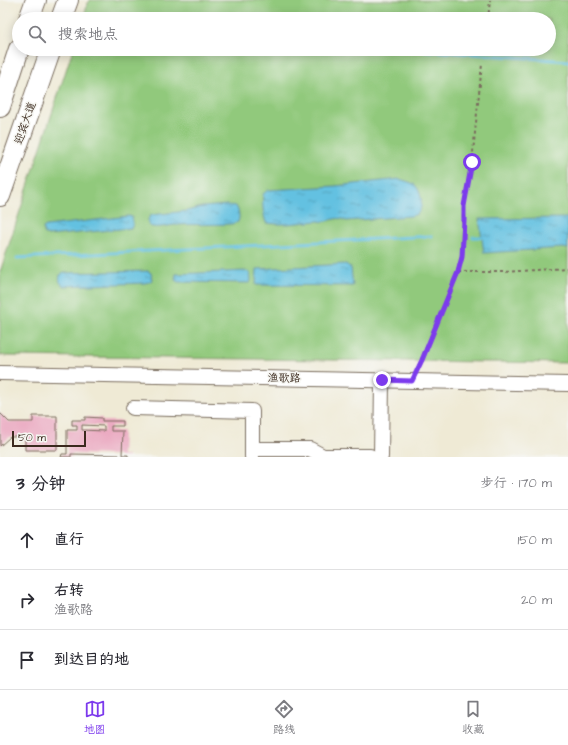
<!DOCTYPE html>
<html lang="zh">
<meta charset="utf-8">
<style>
:root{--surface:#fff;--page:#f2f2f3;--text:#2b2b33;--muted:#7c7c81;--line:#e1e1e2;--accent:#7c3aed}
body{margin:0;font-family:"Architects Daughter","LXGW WenKai TC",sans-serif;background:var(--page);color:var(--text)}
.scale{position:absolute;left:12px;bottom:10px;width:74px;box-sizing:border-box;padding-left:4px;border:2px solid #3b2a1e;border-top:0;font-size:11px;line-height:14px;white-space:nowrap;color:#3b2a1e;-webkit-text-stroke:3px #f6f6f2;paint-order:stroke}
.stop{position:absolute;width:12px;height:12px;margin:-9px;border:3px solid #7c3aed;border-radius:50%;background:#fff}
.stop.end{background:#7c3aed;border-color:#fff;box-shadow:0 1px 4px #0008}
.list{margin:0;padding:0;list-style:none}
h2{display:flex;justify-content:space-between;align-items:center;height:52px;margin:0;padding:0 16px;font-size:17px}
h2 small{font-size:13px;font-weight:400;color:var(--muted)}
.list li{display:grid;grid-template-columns:26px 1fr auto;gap:12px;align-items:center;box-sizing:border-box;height:60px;padding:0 16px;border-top:1px solid var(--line)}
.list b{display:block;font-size:15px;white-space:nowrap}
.list p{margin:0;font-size:13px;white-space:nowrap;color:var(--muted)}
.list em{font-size:13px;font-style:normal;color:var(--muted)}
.icon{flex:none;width:22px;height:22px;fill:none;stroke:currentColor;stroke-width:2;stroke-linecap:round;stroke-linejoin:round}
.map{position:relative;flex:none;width:568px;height:457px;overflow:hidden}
.search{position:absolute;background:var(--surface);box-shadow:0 2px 10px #0003;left:12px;right:12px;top:12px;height:44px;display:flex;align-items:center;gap:10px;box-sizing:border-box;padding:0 14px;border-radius:22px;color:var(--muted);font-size:15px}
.sheet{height:232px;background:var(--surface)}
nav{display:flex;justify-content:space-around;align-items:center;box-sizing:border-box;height:56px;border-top:1px solid var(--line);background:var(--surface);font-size:11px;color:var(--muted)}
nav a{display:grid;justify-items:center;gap:2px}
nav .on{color:var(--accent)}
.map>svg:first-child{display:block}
.green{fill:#91c97c;stroke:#667a4d}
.water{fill:url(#water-ripples);stroke:#4f7680}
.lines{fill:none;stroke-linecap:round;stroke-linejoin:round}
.stream{stroke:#63c1e1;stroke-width:3}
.building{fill:#ebabc2;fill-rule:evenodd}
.minor-casing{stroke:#7a6d5e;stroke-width:16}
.highway-casing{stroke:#7a6d5e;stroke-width:22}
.path{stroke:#7a6d5e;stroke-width:2;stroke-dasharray:3 3;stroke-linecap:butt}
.minor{stroke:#fff;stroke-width:14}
.highway{stroke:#fff;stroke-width:20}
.route{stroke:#7c3aed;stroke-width:5}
.labels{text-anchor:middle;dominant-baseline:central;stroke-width:3;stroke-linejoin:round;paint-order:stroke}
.street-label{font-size:11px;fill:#3b2a1e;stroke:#f6f6f2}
</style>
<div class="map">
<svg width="568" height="457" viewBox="0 0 568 457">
<defs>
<pattern id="water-ripples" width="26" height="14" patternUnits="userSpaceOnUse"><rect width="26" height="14" fill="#63c1e1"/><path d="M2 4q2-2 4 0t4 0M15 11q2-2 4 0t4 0" fill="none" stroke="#539db6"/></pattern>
</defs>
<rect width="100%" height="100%" fill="#f6f6f2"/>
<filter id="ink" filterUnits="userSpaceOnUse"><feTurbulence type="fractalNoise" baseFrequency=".025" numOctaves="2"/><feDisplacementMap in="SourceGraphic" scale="8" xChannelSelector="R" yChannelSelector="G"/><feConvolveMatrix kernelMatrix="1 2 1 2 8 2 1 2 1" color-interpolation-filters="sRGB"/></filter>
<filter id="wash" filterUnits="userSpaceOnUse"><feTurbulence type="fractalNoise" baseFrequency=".012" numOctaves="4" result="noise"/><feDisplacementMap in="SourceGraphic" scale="16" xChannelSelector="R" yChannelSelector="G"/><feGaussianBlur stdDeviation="0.9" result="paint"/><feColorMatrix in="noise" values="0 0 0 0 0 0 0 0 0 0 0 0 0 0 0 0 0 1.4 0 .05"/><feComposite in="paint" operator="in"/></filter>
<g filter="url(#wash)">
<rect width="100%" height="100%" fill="#efead5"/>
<path class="green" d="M 89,0 L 568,0 L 568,363 L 6,356 L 0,355 L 0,272 L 73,49 L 549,49 L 549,19 L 83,19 Z"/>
<g class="water">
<path d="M 400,179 C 405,181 411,182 415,185 C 421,191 424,205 419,212 C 418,214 415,215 411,216 L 346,221 C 336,214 329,224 319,221 L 287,224 L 276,224 L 266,223 C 263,213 262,204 263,194 L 268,190 L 335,186 Z"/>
<path d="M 227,205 L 236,206 C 239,211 240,217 238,222 L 231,224 C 212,225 193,224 174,225 C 166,226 157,229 149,226 C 147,221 148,218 151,215 L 187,211 L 202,207 Z"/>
<path d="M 129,216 L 132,217 C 133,222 134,224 131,228 L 48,236 L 44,234 L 43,228 L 46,226 Z"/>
<path d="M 568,218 L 568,249 L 563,248 L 484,253 L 479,219 Z"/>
<path d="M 346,264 L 351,268 L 353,286 L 256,285 L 257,269 Z"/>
<path d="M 148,271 L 151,273 L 152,280 L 149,282 L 145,283 L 64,286 C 59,283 59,280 60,275 L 64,273 Z"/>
<path d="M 246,271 L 250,273 L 251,280 L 250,283 L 178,282 L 175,280 L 176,274 Z"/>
</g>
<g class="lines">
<g class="stream">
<path d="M 402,49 L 568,61"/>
<path d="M 473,237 L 482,237"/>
<path d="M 17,258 L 432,236"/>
</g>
</g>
<g id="blocks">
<g class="building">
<path d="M 0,413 L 9,422 L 33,422 L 33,416 L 57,416 L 57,450 L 25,450 L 25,437 L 10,437 L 0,446 Z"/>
<path d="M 85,417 L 102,418 L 102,421 L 123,421 L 123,426 L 111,426 L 111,431 L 123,431 L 122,455 L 128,455 L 128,457 L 119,457 L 119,455 L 71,454 L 71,457 L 61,457 L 62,454 L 67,454 L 67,430 L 77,430 L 77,425 L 72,425 L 72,420 L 85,420 ZM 82,425 L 104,426 L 104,431 L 82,430 Z"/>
</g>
</g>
</g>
<g filter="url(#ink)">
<use href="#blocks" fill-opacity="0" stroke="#7a6d5e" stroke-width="1"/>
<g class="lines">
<defs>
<g id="minor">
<path d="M 0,373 L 568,384"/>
<path d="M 133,408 L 252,411 L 252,457"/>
<path d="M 252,449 L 310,449 L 323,456 L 370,456"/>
<path d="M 381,457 L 382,380"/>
</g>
<g id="highway">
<path d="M 29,19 L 36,0"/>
<path d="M 61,19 L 68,0"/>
<path d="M 0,107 L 19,49"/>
<path d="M 0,196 L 51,49"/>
</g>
</defs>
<use href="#minor" class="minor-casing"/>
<use href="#highway" class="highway-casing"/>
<g class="path">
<path d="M 488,19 L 490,0"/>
<path d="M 484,53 L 484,49"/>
<path d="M 458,272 L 503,272 L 568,268"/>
<path d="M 417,371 L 458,272 L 462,257 L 464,206 L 472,162 L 482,64"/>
</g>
<use href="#minor" class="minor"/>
<use href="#highway" class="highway"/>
</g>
</g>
<g class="lines" filter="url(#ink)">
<path class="route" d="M 382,380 L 412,381 L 422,360 L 458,272 L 462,257 L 464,220 L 464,206 L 472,162"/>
</g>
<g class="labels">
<g class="street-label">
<text transform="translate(25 123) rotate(-71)">迎宾大道</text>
<text transform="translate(284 378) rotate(1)">渔歌路</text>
</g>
</g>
</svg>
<div class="scale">50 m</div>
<div class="stop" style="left:472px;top:162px"></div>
<div class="stop end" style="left:382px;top:380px"></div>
<div class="search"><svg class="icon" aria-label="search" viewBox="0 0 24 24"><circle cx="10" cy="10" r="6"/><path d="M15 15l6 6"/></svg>搜索地点</div>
</div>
<section class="sheet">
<h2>3 分钟<small>步行 · 170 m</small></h2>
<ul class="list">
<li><svg class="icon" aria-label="ahead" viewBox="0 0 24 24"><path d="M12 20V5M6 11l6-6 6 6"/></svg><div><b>直行</b></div><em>150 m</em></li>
<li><svg class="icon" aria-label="right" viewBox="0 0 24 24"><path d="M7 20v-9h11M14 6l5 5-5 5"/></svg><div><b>右转</b><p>渔歌路</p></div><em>20 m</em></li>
<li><svg class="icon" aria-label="arrive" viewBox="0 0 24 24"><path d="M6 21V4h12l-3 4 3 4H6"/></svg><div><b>到达目的地</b></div></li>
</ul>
</section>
<nav>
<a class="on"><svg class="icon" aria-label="map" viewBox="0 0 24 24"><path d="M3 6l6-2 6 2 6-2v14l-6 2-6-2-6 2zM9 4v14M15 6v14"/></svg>地图</a>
<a><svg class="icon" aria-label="directions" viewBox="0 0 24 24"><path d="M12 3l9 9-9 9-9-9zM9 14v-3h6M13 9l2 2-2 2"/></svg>路线</a>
<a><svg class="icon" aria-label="saved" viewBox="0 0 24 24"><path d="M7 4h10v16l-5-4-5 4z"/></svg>收藏</a>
</nav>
